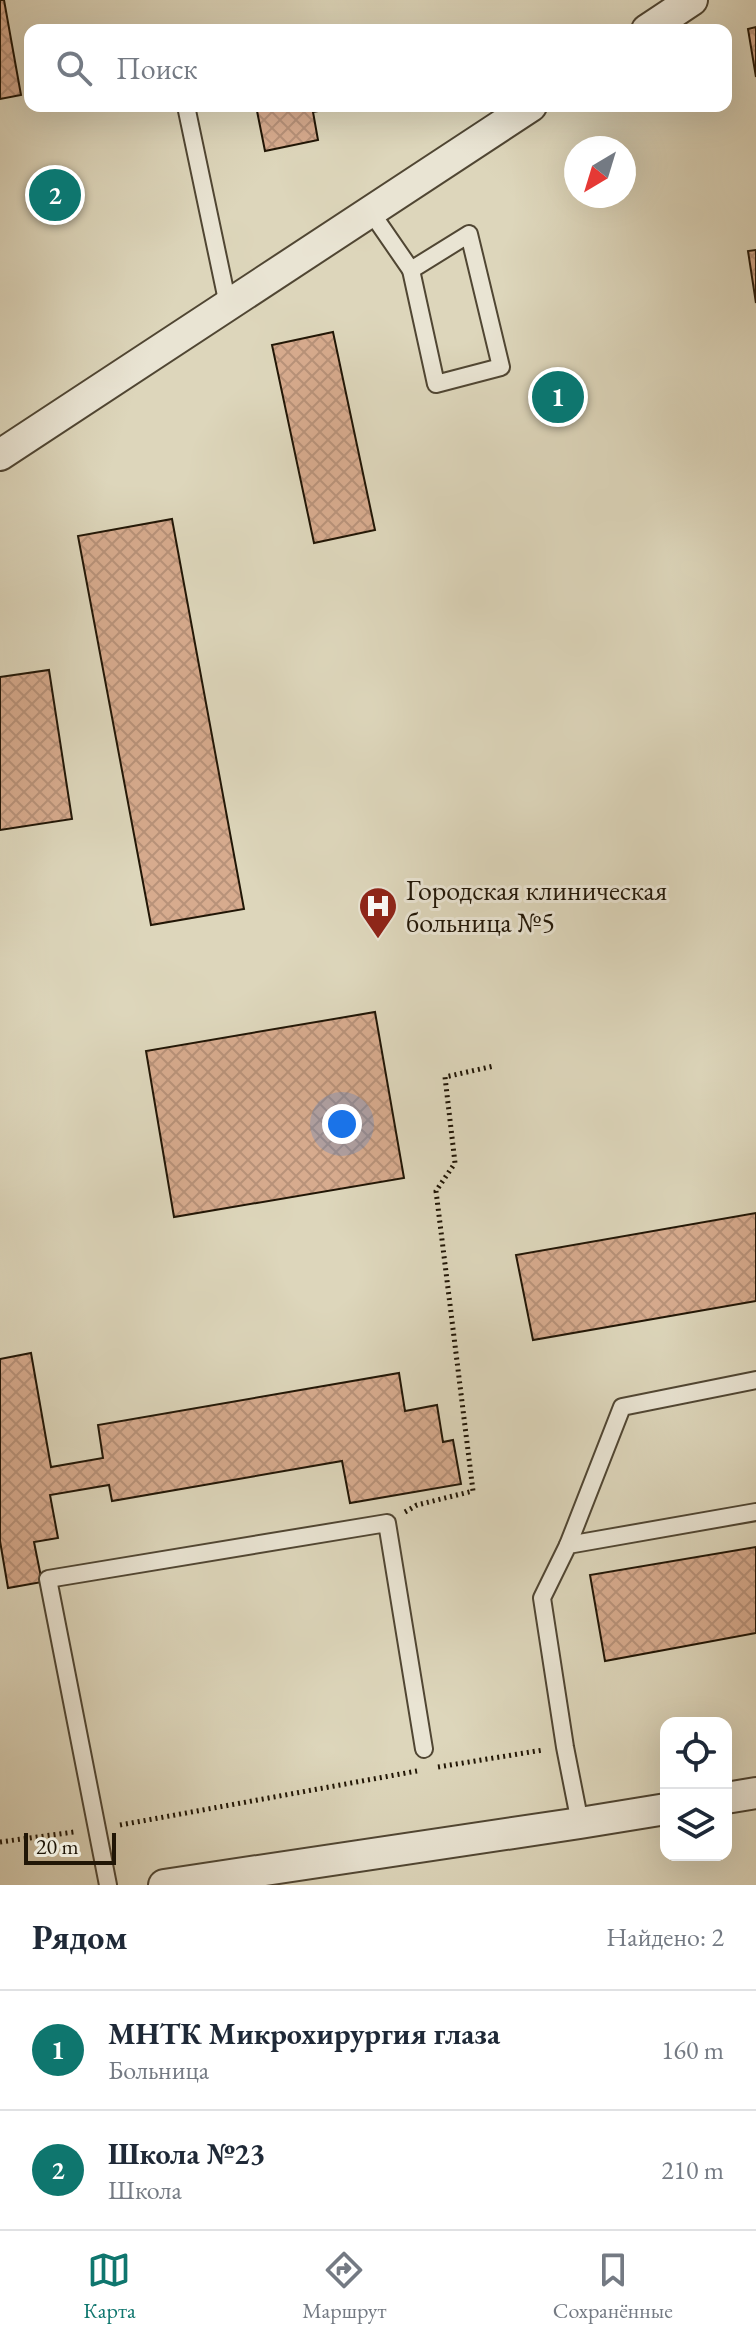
<!DOCTYPE html>
<html lang="ru">
<meta charset="utf-8">
<style>
:root{--surface:#fff;--page:#f2f2f3;--text:#1f2937;--muted:#747a83;--line:#e0e1e3;--accent:#0f766e}
body{margin:0;font-family:"EB Garamond",serif;background:var(--page);color:var(--text)}
.controls{position:absolute;right:24px;bottom:24px;display:grid;overflow:hidden;border-radius:16px;box-shadow:0 8px 32px #0002}
.controls button{width:72px;height:72px;display:grid;place-items:center;padding:0;border:0;border-bottom:2px solid var(--line);background:var(--surface);color:var(--text);font:40px sans-serif}
.compass{position:absolute;left:564px;top:136px;width:72px;height:72px;border-radius:50%;background:var(--surface);box-shadow:0 8px 32px #0002;rotate:218deg}
.scale{position:absolute;left:24px;bottom:20px;width:92px;box-sizing:border-box;padding-left:8px;border:4px solid #211606;border-top:0;font-size:22px;line-height:28px;white-space:nowrap;color:#211606;-webkit-text-stroke:6px #e9e4d3;paint-order:stroke}
.you{position:absolute;left:342px;top:1124px;width:28px;height:28px;margin:-20px;border:6px solid #fff;border-radius:50%;background:#1a73e8;box-shadow:0 0 0 12px #1a73e833}
.badge{display:grid;place-items:center;width:52px;height:52px;border-radius:50%;background:var(--accent);color:#fff;font-size:26px;font-weight:700}
.pin{position:absolute;translate:-50% -50%;border:4px solid #fff;box-shadow:0 2px 8px #0006}
.list{margin:0;padding:0;list-style:none}
h2{display:flex;justify-content:space-between;align-items:center;height:104px;margin:0;padding:0 32px;font-size:34px}
h2 small{font-size:26px;font-weight:400;color:var(--muted)}
.list li{display:grid;grid-template-columns:52px 1fr auto;gap:24px;align-items:center;box-sizing:border-box;height:120px;padding:0 32px;border-top:2px solid var(--line)}
.list b{display:block;font-size:30px;white-space:nowrap}
.list p{margin:0;font-size:26px;white-space:nowrap;color:var(--muted)}
.list em{font-size:26px;font-style:normal;color:var(--muted)}
.icon{flex:none;width:44px;height:44px;fill:none;stroke:currentColor;stroke-width:2;stroke-linecap:round;stroke-linejoin:round}
.map{position:relative;flex:none;width:756px;height:1885px;overflow:hidden}
.search{position:absolute;background:var(--surface);box-shadow:0 8px 32px #0002;left:24px;right:24px;top:24px;height:88px;display:flex;align-items:center;gap:20px;box-sizing:border-box;padding:0 28px;border-radius:16px;color:var(--muted);font-size:30px}
.sheet{height:344px;background:var(--surface)}
nav{display:flex;justify-content:space-around;align-items:center;box-sizing:border-box;height:112px;border-top:2px solid var(--line);background:var(--surface);font-size:22px;color:var(--muted)}
nav a{display:grid;justify-items:center;gap:4px}
nav .on{color:var(--accent)}
.map>svg:first-child{display:block}
.building{fill:url(#building-cross-hatch);stroke:#211606;stroke-width:2}
.lines{fill:none;stroke-linecap:round;stroke-linejoin:round}
.service-casing{stroke:#504633;stroke-width:20}
.minor-casing{stroke:#504633;stroke-width:34}
.path{stroke:#211606;stroke-width:5;stroke-dasharray:2 4;stroke-linecap:butt}
.service{stroke:#e9e4d3;stroke-width:16}
.minor{stroke:#e9e4d3;stroke-width:30}
.labels{text-anchor:middle;dominant-baseline:central;stroke-width:6;stroke-linejoin:round;paint-order:stroke}
.poi-label{font-size:28px;fill:#211606;stroke:#e9e4d3;text-anchor:start}
</style>
<div class="map">
<svg width="756" height="1885" viewBox="0 0 756 1885">
<defs>
<pattern id="building-cross-hatch" width="8" height="8" patternUnits="userSpaceOnUse" patternTransform="scale(2)"><rect width="8" height="8" fill="#d7ab8e"/><path d="M0 0l8 8M0 8l8-8" fill="none" stroke="#b89279"/></pattern>
</defs>
<rect width="100%" height="100%" fill="#ddd6bb"/>
<filter id="stains"><feTurbulence type="fractalNoise" baseFrequency=".0025" numOctaves="4"/><feColorMatrix values="0 0 0 0 .2 0 0 0 0 .09 0 0 0 0 .02 0 0 0 .5 -.17"/></filter>
<radialGradient id="worn" r=".72"><stop offset=".6" stop-color="#630" stop-opacity="0"/><stop offset="1" stop-color="#630" stop-opacity=".3"/></radialGradient>
<g class="building">
<path d="M 0,0 L 4,0 L 21,95 L 0,99 Z"/>
<path d="M 756,27 L 756,77 L 748,29 Z"/>
<path d="M 256,106 L 328,106 L 329,109 L 313,112 L 318,140 L 265,151 Z"/>
<path d="M 756,250 L 756,303 L 748,251 Z"/>
<path d="M 333,332 L 375,530 L 314,543 L 272,345 Z"/>
<path d="M 172,519 L 244,909 L 151,925 L 78,536 Z"/>
<path d="M 49,670 L 72,819 L 0,830 L 0,677 Z"/>
<path d="M 375,1012 L 404,1178 L 174,1217 L 146,1051 Z"/>
<path d="M 756,1213 L 756,1301 L 533,1340 L 516,1255 Z"/>
<path d="M 31,1353 L 51,1467 L 103,1458 L 98,1425 L 399,1373 L 405,1411 L 437,1405 L 443,1442 L 453,1440 L 461,1484 L 350,1503 L 342,1461 L 112,1501 L 109,1485 L 50,1495 L 58,1538 L 34,1542 L 42,1582 L 8,1588 L 0,1541 L 0,1359 Z"/>
<path d="M 756,1547 L 756,1633 L 605,1661 L 590,1575 Z"/>
</g>
<g class="lines">
<defs>
<g id="service">
<path d="M 186,106 L 228,305"/>
<path d="M 371,212 L 411,270"/>
<path d="M 469,234 L 501,367 L 436,384 L 411,270 Z"/>
<path d="M 568,1545 L 622,1407 L 756,1380"/>
<path d="M 580,1823 L 565,1747 L 542,1598 L 568,1545 L 756,1512"/>
<path d="M 108,1885 L 48,1579 L 387,1523 L 424,1749"/>
</g>
<g id="minor">
<path d="M 647,30 L 692,0"/>
<path d="M 0,455 L 531,106"/>
<path d="M 726,1798 L 756,1793"/>
<path d="M 164,1885 L 580,1823 L 666,1809"/>
</g>
</defs>
<use href="#service" class="service-casing"/>
<use href="#minor" class="minor-casing"/>
<g class="path">
<path d="M 405,1512 L 417,1505 L 473,1491 L 436,1191 L 455,1163 L 445,1077 L 494,1066"/>
<path d="M 438,1767 L 543,1750"/>
<path d="M 120,1825 L 417,1771"/>
<path d="M 0,1842 L 74,1832"/>
</g>
<use href="#service" class="service"/>
<use href="#minor" class="minor"/>
</g>
<defs>
<symbol id="hospital-pin" viewBox="-11 -11 22 30"><path d="M0 17L-7.5 6A9.5 9.5 0 1 1 7.5 6Z" fill="#8f2418" stroke="#e9e4d3"/><path d="M-5-5h3v3.5h4V-5h3V5h-3V1.5h-4V5h-3Z" fill="#fff"/></symbol>
</defs>
<g fill-rule="evenodd">
<use href="#hospital-pin" x="356" y="884" width="44" height="60"/>
</g>
<g class="labels">
<g class="poi-label">
<text x="406" y="890">Городская клиническая<tspan x="406" dy="32">больница №5</tspan></text>
</g>
</g>
<rect width="100%" height="100%" filter="url(#stains)"/>
<rect width="100%" height="100%" fill="url(#worn)"/>
</svg>
<div class="controls">
<button><svg class="icon" aria-label="locate" viewBox="0 0 24 24"><circle cx="12" cy="12" r="6"/><path d="M12 2v4M12 18v4M2 12h4M18 12h4"/></svg></button>
<button><svg class="icon" aria-label="layers" viewBox="0 0 24 24"><path d="M12 4l9 5-9 5-9-5zM3 14l9 5 9-5"/></svg></button>
</div>
<svg class="compass" viewBox="-18 -18 36 36"><path d="M0-13l5 13h-10z" fill="#e53935"/><path d="M0 13l5-13h-10z" fill="#747a83"/></svg>
<div class="scale">20 m</div>
<div class="you"></div>
<div class="pin badge" style="left:558px;top:397px">1</div>
<div class="pin badge" style="left:55px;top:195px">2</div>
<div class="search"><svg class="icon" aria-label="search" viewBox="0 0 24 24"><circle cx="10" cy="10" r="6"/><path d="M15 15l6 6"/></svg>Поиск</div>
</div>
<section class="sheet">
<h2>Рядом<small>Найдено: 2</small></h2>
<ul class="list">
<li><span class="badge">1</span><div><b>МНТК Микрохирургия глаза</b><p>Больница</p></div><em>160 m</em></li>
<li><span class="badge">2</span><div><b>Школа №23</b><p>Школа</p></div><em>210 m</em></li>
</ul>
</section>
<nav>
<a class="on"><svg class="icon" aria-label="map" viewBox="0 0 24 24"><path d="M3 6l6-2 6 2 6-2v14l-6 2-6-2-6 2zM9 4v14M15 6v14"/></svg>Карта</a>
<a><svg class="icon" aria-label="directions" viewBox="0 0 24 24"><path d="M12 3l9 9-9 9-9-9zM9 14v-3h6M13 9l2 2-2 2"/></svg>Маршрут</a>
<a><svg class="icon" aria-label="saved" viewBox="0 0 24 24"><path d="M7 4h10v16l-5-4-5 4z"/></svg>Сохранённые</a>
</nav>
